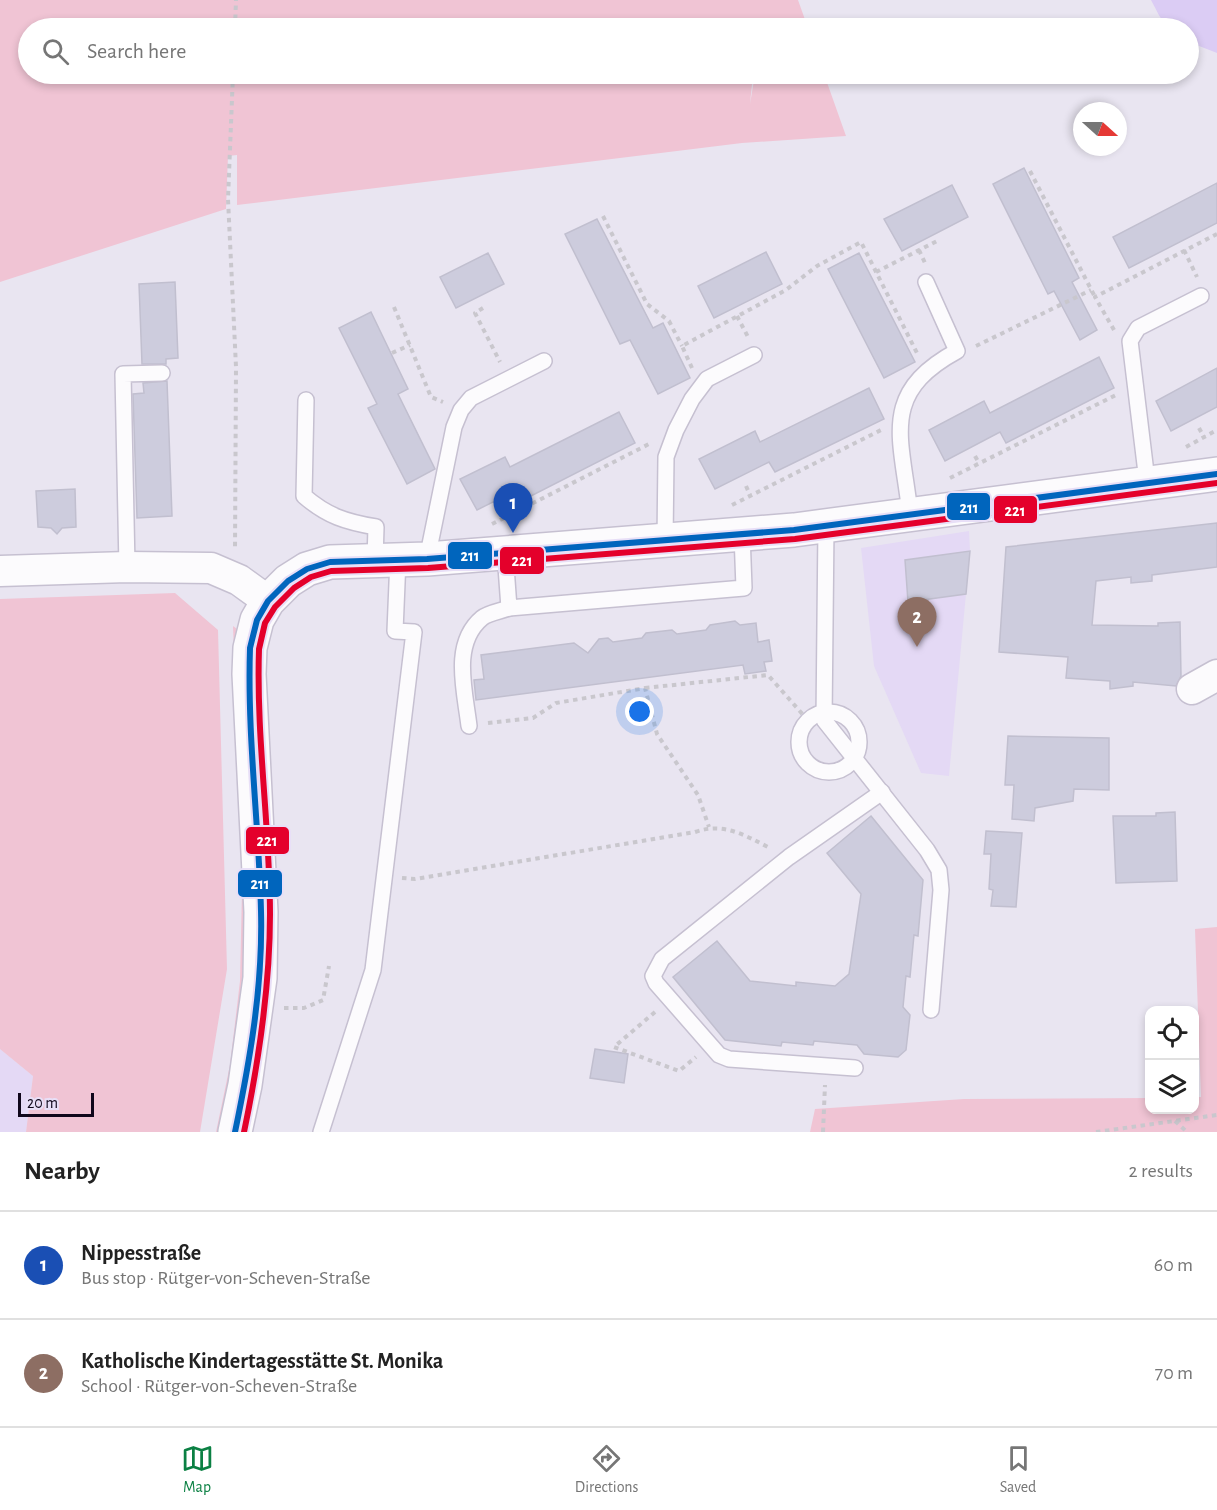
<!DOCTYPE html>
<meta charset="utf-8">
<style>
:root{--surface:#fff;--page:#f2f2f2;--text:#222;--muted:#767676;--line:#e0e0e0;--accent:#0b8043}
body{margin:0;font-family:"Alegreya Sans",sans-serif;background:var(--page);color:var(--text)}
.controls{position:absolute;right:18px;bottom:18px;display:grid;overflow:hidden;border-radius:12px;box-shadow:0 3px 9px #0003}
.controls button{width:54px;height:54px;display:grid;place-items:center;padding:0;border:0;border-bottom:2px solid var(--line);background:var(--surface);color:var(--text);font:30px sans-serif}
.compass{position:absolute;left:1073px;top:102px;width:54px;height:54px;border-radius:50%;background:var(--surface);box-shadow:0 3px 9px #0003;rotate:111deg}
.scale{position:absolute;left:18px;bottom:15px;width:76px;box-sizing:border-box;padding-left:6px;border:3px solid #10071b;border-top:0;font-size:16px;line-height:21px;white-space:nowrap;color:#10071b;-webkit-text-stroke:4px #e8dff7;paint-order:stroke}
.you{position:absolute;left:640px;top:712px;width:21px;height:21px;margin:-15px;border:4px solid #fff;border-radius:50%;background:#1a73e8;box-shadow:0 0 0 9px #1a73e833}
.badge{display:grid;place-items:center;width:39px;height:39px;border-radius:50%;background:var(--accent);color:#fff;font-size:20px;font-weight:700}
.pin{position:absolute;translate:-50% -50px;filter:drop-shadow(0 2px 3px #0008)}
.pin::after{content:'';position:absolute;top:32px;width:21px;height:18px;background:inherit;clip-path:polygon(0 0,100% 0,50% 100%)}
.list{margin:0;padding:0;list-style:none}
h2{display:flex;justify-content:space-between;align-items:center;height:78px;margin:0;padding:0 24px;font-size:26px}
h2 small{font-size:20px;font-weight:400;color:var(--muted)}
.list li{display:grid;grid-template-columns:39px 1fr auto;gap:18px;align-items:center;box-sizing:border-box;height:108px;padding:0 24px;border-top:2px solid var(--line)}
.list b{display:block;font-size:22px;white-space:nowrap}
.list p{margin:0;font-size:20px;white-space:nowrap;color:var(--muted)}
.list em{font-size:20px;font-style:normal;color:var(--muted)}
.icon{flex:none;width:33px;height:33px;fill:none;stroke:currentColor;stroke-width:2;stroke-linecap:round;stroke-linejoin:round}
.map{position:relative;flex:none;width:1217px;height:1132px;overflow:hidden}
.search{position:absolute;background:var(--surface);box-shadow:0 3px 9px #0003;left:18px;right:18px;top:18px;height:66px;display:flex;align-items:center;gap:15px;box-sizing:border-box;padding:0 21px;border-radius:33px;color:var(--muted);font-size:22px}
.sheet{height:294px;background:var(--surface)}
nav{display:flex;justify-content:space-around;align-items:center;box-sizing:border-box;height:84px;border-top:2px solid var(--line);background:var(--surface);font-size:16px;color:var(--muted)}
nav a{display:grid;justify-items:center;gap:3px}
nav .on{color:var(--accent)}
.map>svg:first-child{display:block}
.built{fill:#e4d9f5}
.green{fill:#f0c4d4}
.water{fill:#dbccf4}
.building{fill:#cdccdd;stroke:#c1bfcf;stroke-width:1.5}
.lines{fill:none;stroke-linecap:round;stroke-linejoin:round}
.service-casing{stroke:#c6c0d1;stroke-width:18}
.minor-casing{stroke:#c6c0d1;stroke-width:33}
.tertiary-casing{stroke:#c6c0d1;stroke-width:36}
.path{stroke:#c9c7cd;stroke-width:4;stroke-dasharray:4.5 4.5;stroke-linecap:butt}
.service{stroke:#fcfbfd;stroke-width:15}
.minor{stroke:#fcfbfd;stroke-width:30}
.tertiary{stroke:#fcfbfd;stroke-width:33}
.bus-1-casing{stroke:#e8dff7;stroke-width:10}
.bus-2-casing{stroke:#e8dff7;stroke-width:10}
.bus-1{stroke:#0065bd;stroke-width:6}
.bus-2{stroke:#e4002b;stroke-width:6}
.line-badge{stroke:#e8dff7;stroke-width:2}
.badge-label{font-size:16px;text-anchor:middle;font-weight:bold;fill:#fff}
</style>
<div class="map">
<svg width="1217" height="1132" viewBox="0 0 1217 1132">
<rect width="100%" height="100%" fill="#e9e5f1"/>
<g class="built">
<path d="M 969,531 L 970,551 L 949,776 L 921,773 L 874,666 L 861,548 Z"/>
<path d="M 0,1049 L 33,1076 L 26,1132 L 0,1132 Z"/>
</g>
<g class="green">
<path d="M 0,0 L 798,0 L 808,28 L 740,28 L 710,20 L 679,28 L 28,28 L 28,74 L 753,74 L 750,104 L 755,74 L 824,74 L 846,136 L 742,143 L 237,205 L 237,155 L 228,156 L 226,209 L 0,282 Z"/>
<path d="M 175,593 L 218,630 L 227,969 L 200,1132 L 26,1132 L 33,1076 L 0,1049 L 0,599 Z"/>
<path d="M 233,626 L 237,629 L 246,976 L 223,1132 L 216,1132 L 230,1065 L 240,981 L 242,890 Z"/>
<path d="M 1217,927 L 1217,1132 L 810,1132 L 815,1109 L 964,1099 L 1149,1098 L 1150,1110 L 1194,1110 L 1195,1097 L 1201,1097 L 1195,929 Z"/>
</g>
<path class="water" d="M 1151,0 L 1217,0 L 1217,53 L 1189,42 L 1188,28 C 1162,28 1163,22 1151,0 Z"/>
<g class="building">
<path d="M 1024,168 L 1079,278 L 1072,282 L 1097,330 L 1080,340 L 1054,291 L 1048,294 L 993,184 Z"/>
<path d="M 1217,183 L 1217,223 L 1129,268 L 1113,237 Z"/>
<path d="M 952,185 L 968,217 L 902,251 L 884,219 Z"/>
<path d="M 597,219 L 653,328 L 663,323 L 690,378 L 658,394 L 630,340 L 620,344 L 565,234 Z"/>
<path d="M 766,252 L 782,284 L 714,318 L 698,286 Z"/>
<path d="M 488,253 L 504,284 L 456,308 L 440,277 Z"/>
<path d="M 859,253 L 915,362 L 884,378 L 828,269 Z"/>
<path d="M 175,282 L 178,358 L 166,359 L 166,364 L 142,364 L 139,284 Z"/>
<path d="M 371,312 L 408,389 L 398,394 L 435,469 L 407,484 L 368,408 L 377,404 L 339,328 Z"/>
<path d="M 1099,357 L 1114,388 L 1006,443 L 1000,432 L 945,461 L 929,430 L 984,401 L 990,413 Z"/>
<path d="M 1217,368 L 1217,407 L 1171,431 L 1156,401 Z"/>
<path d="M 167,381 L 172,516 L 137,518 L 133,394 L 144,393 L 143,383 Z"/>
<path d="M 869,388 L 884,419 L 775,472 L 769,462 L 715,489 L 699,459 L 755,431 L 760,442 Z"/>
<path d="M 619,412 L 635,443 L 527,498 L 521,488 L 477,510 L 460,479 L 505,457 L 510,467 Z"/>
<path d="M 75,489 L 76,527 L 62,528 L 57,534 L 51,528 L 38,527 L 36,491 Z"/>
<path d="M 1217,523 L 1217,567 L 1152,575 L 1152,581 L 1131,583 L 1131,577 L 1096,581 L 1092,625 L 1158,626 L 1158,623 L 1180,622 L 1181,676 L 1176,686 L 1133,682 L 1133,686 L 1110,689 L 1110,681 L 1066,678 L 1068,657 L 999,652 L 1006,547 Z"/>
<path d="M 970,551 L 966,594 L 908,602 L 905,560 Z"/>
<path d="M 735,621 L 740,625 L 756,623 L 758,642 L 769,640 L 772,661 L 764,662 L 766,671 L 745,674 L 743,665 L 476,700 L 474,680 L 484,679 L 481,655 L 574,643 L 588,653 L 599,639 L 608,638 L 613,642 L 642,638 L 646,633 L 672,630 L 677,634 L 706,630 L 710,625 Z"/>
<path d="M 1008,736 L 1109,738 L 1109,790 L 1074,789 L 1073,801 L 1035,808 L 1034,821 L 1012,819 L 1014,785 L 1005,785 Z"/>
<path d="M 1175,812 L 1177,881 L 1116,883 L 1113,816 L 1156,816 L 1156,813 Z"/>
<path d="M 871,816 L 923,880 L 918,936 L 914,935 L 910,977 L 906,976 L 903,1007 L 910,1015 L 906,1050 L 898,1057 L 864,1054 L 857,1045 L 814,1041 L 813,1045 L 782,1042 L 781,1046 L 725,1040 L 673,977 L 717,941 L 750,981 L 796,986 L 796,982 L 835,986 L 849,974 L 861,894 L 827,853 Z"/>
<path d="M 986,831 L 1022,833 L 1016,907 L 991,906 L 993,890 L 989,889 L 991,854 L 984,854 Z"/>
<path d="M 595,1049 L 628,1054 L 624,1083 L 590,1078 Z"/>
</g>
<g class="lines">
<defs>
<g id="service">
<path d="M 306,400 L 304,496 C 327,516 346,522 376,527 L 375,560"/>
<path d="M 1147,481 L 1130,341 L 1138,328 L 1201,296"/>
<path d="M 910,514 C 902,438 878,394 957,351 L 926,282"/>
<path d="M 826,526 L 824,720 L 927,850 L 939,870 L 941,890 L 931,1010"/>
<path d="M 665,541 L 666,457 L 676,430 L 692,399 L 707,379 L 754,355"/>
<path d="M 505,553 L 509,608 L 744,588 L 742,534"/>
<path d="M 427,559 L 454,427 L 461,410 L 471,398 L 544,361"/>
<path d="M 127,567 L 123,374 L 162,373"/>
<circle cx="829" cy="742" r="30"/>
<path d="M 469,726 C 465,691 451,644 482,618 C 488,613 501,611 509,608"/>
<path d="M 855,1068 L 729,1059 L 719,1055 L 656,983 L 653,976 L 662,959 L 789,857 L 882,792"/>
<path d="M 321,1132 L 373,970 L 414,632 L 395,631 L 398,559"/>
</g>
<g id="minor">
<path d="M 0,571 L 127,567 L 211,568 L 239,580 L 268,601"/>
<path d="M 1192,689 L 1217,675"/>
</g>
<path id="tertiary" d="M 235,1132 L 245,1085 L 260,978 L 261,912 L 249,674 L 250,648 L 257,620 L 268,601 L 288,581 L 307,569 L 330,562 L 427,559 L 794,530 L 1217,474"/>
</defs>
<use href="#service" class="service-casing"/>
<use href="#minor" class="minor-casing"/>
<use href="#tertiary" class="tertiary-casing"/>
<g class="path">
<path d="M 235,28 L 236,0"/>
<path d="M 233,74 L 228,199 L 236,367 L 235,549"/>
<path d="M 1030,171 L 1095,297"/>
<path d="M 603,216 L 647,304 L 669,321 L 682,346"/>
<path d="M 919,250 L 925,263"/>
<path d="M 1184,250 L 1197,277"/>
<path d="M 876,272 L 939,240"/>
<path d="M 394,307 L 431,397 L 443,402"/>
<path d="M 483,308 L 475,313 L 500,362"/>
<path d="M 737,316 L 748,337"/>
<path d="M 1114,330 L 1095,297 L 1217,234"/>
<path d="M 976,346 L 1091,290"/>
<path d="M 392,353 L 410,345"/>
<path d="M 692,368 L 682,346 L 786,290 L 817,266 L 861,242 L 917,353"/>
<path d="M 1199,428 L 1204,437"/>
<path d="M 1186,447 L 1217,430"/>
<path d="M 975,456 L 979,463"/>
<path d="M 950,478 L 1118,394"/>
<path d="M 746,486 L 750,495"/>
<path d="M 732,505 L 881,430"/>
<path d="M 502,507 L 506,516"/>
<path d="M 492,524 L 649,444"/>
<path d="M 645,688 L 768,675 L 805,717"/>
<path d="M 488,723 L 533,718 L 556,703 L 645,688 L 657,734 L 698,795 L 709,827"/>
<path d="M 402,878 L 415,879 L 695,832 C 724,822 744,835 770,848"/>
<path d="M 284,1008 L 304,1008 L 323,1000 L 329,966"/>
<path d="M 655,1012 L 614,1047 L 679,1071 L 696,1057"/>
<path d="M 1175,1121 L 1187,1132"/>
<path d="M 823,1132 L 825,1085"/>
<path d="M 1096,1132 L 1217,1115"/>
</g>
<use href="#service" class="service"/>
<use href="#minor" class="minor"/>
<use href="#tertiary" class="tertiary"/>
<defs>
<path id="bus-1" d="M 235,1132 C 250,1060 263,986 261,911 C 259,824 247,736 250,648 L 257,620 L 268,601 L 288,581 L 307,569 L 330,562 L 427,559 L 794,530 L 1217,474"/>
<path id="bus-2" d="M 244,1132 C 259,1060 270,988 270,914 C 270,826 256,738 259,649 L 265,623 L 275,607 L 294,588 L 311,577 L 331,571 L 428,568 L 795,539 L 1217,483"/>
</defs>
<use href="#bus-1" class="bus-1-casing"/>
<use href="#bus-2" class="bus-2-casing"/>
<use href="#bus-1" class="bus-1"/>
<use href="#bus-2" class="bus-2"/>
</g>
<g class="line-badge">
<rect x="946" y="492" width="45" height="29" rx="6" fill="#0065bd"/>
<rect x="993" y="495" width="45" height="29" rx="6" fill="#e4002b"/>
<rect x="447" y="541" width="46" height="29" rx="6" fill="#0065bd"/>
<rect x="499" y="546" width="46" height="29" rx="6" fill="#e4002b"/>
<rect x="245" y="826" width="45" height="29" rx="6" fill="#e4002b"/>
<rect x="237" y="869" width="46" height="29" rx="6" fill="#0065bd"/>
</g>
<g class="badge-label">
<text x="969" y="513">211</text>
<text x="1015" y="516">221</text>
<text x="470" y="561">211</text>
<text x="522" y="566">221</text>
<text x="267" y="846">221</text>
<text x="260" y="889">211</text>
</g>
</svg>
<div class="controls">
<button><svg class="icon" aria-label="locate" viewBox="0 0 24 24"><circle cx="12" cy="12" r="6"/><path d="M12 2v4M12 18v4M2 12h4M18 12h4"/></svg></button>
<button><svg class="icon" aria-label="layers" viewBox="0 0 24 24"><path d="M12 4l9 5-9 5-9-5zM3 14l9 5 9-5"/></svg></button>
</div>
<svg class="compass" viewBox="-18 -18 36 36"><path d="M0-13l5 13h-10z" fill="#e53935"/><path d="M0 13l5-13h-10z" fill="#767676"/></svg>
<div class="scale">20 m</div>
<div class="you"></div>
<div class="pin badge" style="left:513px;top:533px;background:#1a4fb4">1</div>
<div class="pin badge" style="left:917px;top:647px;background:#8d6e63">2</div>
<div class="search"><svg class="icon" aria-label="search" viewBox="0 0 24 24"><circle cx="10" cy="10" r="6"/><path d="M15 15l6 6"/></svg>Search here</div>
</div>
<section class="sheet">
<h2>Nearby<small>2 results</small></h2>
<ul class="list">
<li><span class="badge" style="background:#1a4fb4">1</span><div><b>Nippesstraße</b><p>Bus stop · Rütger-von-Scheven-Straße</p></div><em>60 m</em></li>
<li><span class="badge" style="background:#8d6e63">2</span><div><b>Katholische Kindertagesstätte St. Monika</b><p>School · Rütger-von-Scheven-Straße</p></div><em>70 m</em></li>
</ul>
</section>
<nav>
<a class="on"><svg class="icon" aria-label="map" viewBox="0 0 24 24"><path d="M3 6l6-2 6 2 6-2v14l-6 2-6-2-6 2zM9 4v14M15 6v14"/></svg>Map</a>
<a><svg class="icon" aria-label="directions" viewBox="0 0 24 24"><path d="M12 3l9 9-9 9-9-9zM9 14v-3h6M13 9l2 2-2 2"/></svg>Directions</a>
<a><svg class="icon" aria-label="saved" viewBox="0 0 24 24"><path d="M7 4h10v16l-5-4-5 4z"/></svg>Saved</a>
</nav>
